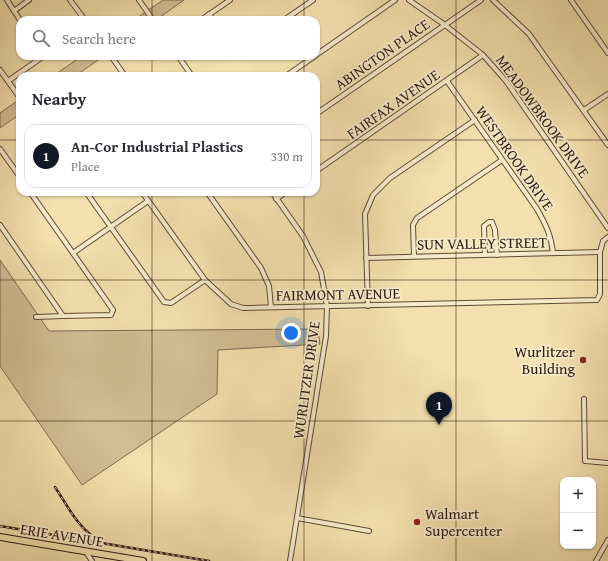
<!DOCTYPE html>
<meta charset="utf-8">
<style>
:root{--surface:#fff;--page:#f7f7f7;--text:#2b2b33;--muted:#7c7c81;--line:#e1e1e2;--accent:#111827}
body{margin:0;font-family:"Gentium Book Plus",serif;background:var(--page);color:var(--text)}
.controls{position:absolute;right:12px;bottom:12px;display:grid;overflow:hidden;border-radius:8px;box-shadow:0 1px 3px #0004}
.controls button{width:36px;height:36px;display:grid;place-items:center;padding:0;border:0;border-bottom:1px solid var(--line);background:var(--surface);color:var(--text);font:20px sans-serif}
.you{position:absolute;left:291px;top:333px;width:14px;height:14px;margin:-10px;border:3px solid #fff;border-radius:50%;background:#1a73e8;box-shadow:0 0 0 6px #1a73e833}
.badge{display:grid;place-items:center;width:26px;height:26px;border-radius:50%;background:var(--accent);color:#fff;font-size:13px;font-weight:700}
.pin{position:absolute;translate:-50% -33px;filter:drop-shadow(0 1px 2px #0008)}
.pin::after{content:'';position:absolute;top:21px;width:14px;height:12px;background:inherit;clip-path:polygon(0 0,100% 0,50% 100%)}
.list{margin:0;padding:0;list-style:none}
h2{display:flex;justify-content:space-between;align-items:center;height:52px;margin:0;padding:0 16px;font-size:17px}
h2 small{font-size:13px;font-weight:400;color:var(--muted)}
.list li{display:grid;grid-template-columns:26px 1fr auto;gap:12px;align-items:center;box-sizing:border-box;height:64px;margin:0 8px 8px;padding:0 8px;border:1px solid var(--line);border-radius:12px}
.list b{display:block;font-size:15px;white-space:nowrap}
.list p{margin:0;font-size:13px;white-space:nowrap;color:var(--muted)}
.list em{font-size:13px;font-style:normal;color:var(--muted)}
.icon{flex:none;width:22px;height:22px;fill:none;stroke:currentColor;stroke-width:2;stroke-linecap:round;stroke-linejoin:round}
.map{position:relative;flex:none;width:608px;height:561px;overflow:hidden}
.search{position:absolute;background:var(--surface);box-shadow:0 1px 3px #0004;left:16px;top:16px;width:304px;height:44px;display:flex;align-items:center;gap:10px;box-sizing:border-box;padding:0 14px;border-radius:12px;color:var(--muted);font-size:15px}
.panel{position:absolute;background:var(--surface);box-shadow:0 1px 3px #0004;left:16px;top:72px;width:304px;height:124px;border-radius:12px}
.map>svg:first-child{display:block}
.green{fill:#d1be93;stroke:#7f6b52}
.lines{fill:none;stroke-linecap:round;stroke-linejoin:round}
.minor-casing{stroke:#5e4a38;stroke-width:6}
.primary-casing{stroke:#2d1810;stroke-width:8}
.minor{stroke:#f7ebca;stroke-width:4}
.primary{stroke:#f3e0ae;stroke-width:6}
.rail-casing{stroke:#2d1810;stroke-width:2.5}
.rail{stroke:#f7ebca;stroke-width:1;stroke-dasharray:3;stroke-linecap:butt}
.grid{fill:none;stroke:#2d1810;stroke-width:1;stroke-opacity:0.55}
.poi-dot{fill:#8f2418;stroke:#f7ebca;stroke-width:1.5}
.labels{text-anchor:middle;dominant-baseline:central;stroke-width:3.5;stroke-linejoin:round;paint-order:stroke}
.street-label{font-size:15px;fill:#2d1810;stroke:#f7ebca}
.poi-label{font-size:15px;fill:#2d1810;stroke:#f7ebca;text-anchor:end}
</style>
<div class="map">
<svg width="608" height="561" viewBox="0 0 608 561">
<rect width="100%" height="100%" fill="#f3e0ae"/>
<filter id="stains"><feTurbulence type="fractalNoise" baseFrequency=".005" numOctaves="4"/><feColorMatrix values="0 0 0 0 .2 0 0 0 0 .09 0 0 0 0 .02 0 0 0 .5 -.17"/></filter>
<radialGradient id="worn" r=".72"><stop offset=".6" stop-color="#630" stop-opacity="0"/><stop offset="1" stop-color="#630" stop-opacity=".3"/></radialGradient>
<g class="green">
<path d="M 163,0 L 184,0 L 156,20 L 134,20 Z"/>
<path d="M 82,56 L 104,56 L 75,76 L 53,76 Z"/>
<path d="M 20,99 L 20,114 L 0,128 L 0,113 Z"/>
<path d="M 0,260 L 49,331 L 318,329 L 320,344 L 218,350 L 217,394 L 82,485 L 0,366 Z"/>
</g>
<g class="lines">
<defs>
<g id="minor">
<path d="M 7,0 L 20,20"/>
<path d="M 70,0 L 85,20"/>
<path d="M 139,0 L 153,20"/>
<path d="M 409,0 L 445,25 L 483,55 L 506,81 L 608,228"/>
<path d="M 493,0 L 529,34 L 608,145"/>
<path d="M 571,0 L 608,53"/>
<path d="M 14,11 L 29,0"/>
<path d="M 209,14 L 213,20"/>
<path d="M 201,20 L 230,0"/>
<path d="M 284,20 L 313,0"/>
<path d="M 316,55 L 395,0"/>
<path d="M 111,56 L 125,76"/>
<path d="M 178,56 L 192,76"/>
<path d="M 0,70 L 20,98"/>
<path d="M 286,76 L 315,56"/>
<path d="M 8,81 L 41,58 L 41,56"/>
<path d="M 447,81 L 537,209 C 546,225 551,235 553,253"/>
<path d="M 584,110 L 608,94"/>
<path d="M 316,114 L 481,0"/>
<path d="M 0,149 L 20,177"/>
<path d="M 316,171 L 483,55"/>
<path d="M 86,192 L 164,302 L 171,303 L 205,280"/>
<path d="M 142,192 L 205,280 L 231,304 L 243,308 L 597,300 L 600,294 L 600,252 L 603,241 L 608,237"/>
<path d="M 207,192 L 261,268 L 269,286 L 271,307"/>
<path d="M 272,192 L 303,236 L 321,272 L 327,306 L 326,336 L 290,561"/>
<path d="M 276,199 L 286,192"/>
<path d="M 0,225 L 63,316 L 111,315 L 113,310 L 30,192"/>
<path d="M 73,253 L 148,201"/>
<path d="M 485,255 L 484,226 L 489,222 L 492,222 L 495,230 L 497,255"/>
<path d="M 414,256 L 413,225 L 417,218 L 502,160"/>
<path d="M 366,258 L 600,252"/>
<path d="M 368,306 L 365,214 L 373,195 L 390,178 L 475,120"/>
<path d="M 36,317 L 63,316"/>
<path d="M 584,399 L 585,461 L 608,463"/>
<path d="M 297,518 L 369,531"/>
<path d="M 86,552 L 92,561"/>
<path d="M 596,561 L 608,540"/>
</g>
<path id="primary" d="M 0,537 L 143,561"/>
</defs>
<use href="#minor" class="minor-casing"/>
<use href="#primary" class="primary-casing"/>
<use href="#minor" class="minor"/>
<use href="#primary" class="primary"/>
<defs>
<g id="rail">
<path d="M 55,487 C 67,505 80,532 101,541"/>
<path d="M 0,526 L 209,561"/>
</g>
</defs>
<use href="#rail" class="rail-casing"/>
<use href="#rail" class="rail"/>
</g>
<path class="grid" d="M 152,0 L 152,20M 304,0 L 304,20M 456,0 L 456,561M 152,56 L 152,76M 304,56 L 304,76M 0,140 L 20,140M 316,140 L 608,140M 152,192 L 152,561M 304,192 L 304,561M 0,280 L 608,280M 0,421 L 608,421"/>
<g class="poi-dot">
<circle cx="583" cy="360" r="4"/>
<circle cx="417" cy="522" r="4"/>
</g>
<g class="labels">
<g class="street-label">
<text transform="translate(382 54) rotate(-35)">ABINGTON PLACE</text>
<text transform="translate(393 104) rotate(-35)">FAIRFAX AVENUE</text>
<text transform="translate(543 116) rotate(54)">MEADOWBROOK DRIVE</text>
<text transform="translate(515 158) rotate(55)">WESTBROOK DRIVE</text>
<text transform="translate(482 243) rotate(-1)">SUN VALLEY STREET</text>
<text transform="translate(338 294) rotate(-1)">FAIRMONT AVENUE</text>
<text transform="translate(306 380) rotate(-82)">WURLITZER DRIVE</text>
<text transform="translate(62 535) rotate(9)">ERIE AVENUE</text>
</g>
<g class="poi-label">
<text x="575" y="351">Wurlitzer<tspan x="575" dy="17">Building</tspan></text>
<text x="425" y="513" text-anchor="start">Walmart<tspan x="425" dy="17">Supercenter</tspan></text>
</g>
</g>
<rect width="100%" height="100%" filter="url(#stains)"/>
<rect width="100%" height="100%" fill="url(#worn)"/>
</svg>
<div class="controls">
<button>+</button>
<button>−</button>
</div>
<div class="you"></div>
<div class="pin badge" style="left:439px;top:425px">1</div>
<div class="search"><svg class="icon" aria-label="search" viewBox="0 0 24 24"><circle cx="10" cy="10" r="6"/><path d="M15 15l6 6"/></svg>Search here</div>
<section class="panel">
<h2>Nearby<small></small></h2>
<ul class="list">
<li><span class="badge">1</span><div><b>An-Cor Industrial Plastics</b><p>Place</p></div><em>330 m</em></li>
</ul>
</section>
</div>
